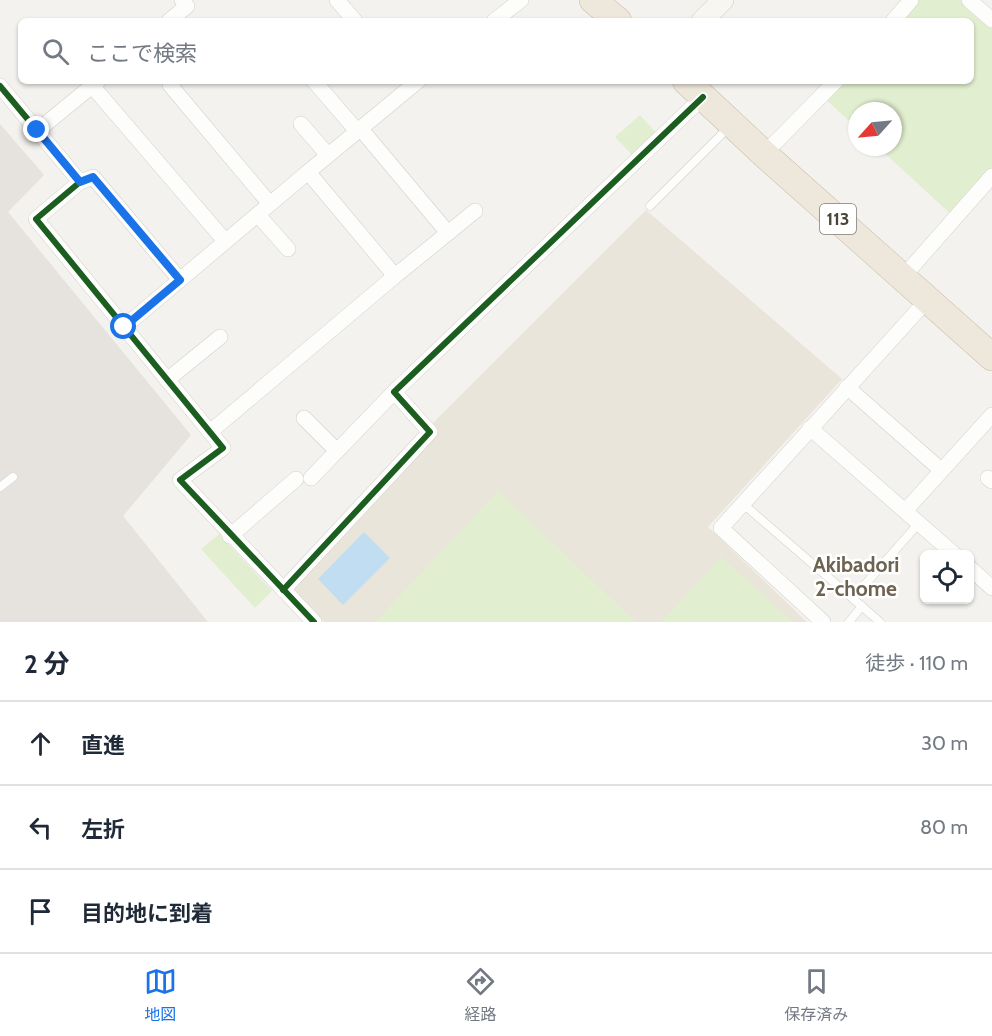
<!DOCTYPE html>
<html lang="ja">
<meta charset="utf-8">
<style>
:root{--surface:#fff;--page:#f6f6f7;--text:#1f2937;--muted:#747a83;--line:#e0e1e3;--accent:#1a73e8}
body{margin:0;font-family:Cabin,"Noto Sans JP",sans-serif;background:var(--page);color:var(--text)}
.controls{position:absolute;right:18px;bottom:18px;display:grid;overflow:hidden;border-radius:9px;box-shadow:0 2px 4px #0004}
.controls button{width:54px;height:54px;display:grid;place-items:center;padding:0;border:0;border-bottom:2px solid var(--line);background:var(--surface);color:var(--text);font:30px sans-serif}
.compass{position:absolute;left:848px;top:102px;width:54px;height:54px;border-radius:50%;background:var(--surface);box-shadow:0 2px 4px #0004;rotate:243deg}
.stop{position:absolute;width:18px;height:18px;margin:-14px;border:4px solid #1a73e8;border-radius:50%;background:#fff}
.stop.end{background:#1a73e8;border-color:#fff;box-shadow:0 2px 6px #0008}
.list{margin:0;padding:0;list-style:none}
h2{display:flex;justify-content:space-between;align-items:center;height:78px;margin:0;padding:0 24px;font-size:26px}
h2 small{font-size:20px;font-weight:400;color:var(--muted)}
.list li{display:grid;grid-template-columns:39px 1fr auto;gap:18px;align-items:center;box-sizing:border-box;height:84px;padding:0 24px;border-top:2px solid var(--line)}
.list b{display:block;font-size:22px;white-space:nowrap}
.list em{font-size:20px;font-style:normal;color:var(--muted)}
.icon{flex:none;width:33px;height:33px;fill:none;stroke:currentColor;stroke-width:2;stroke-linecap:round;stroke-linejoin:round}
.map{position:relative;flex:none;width:992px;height:622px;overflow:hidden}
.search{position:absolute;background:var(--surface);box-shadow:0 2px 4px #0004;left:18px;right:18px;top:18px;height:66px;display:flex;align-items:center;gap:15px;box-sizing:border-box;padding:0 21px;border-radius:9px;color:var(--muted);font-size:22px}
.sheet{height:330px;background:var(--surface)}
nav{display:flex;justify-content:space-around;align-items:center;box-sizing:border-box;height:84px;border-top:2px solid var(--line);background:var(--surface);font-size:16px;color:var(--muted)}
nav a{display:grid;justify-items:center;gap:3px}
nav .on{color:var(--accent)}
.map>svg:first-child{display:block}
.industrial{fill:#e6e2de}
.education{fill:#eae5da}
.green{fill:#e1eecf}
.water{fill:#c0ddf1}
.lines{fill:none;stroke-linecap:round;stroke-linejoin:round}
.lane-casing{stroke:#d2d0cb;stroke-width:9}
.street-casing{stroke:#d2d0cb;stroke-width:16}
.secondary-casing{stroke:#d3cfc5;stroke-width:22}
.highway-casing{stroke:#ccbfa9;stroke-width:28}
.lane{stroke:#fdfdfc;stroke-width:8}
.street{stroke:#fdfdfc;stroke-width:15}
.secondary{stroke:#f7f6f1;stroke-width:21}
.highway{stroke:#ede8db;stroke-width:27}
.cycleway-casing{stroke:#fff;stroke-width:10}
.cycleway{stroke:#1b5e20;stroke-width:6}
.route{stroke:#1a73e8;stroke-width:8}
.labels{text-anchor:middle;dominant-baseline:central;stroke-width:5;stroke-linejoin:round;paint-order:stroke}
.shield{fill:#fff;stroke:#817c74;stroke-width:1.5}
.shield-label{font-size:18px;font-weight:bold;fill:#4b4439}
.neighbourhood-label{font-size:21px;font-weight:bold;fill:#6e6250;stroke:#fff}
</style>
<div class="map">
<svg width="992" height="622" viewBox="0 0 992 622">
<rect width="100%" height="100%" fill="#f4f2ee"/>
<path class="industrial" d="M 0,124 L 44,175 L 8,212 L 191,435 L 123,516 L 208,622 L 0,622 Z"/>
<path class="education" d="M 646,210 L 842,379 L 708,527 L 807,622 L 324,622 L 292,589 L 439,432 L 433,423 Z"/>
<g class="green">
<path d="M 914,0 L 969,0 L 992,20 L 992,175 L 955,218 L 878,147 L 893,147 L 893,111 L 857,111 L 857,128 L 822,96 L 837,81 L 971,81 L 971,21 L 893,21 Z"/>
<path d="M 640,115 L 661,138 L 637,160 L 615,137 Z"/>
<path d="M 498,491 L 636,622 L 375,622 Z"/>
<path d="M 219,534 L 272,591 L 255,608 L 201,549 Z"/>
<path d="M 721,557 L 783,613 L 793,622 L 661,622 Z"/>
</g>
<path class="water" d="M 364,532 L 390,558 L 343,605 L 318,579 Z"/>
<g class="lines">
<defs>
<g id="lane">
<path d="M 650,206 L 729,127"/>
<path d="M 0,487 L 13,477"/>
<path d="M 742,503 L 880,622"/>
<path d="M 853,598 L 919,523"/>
<path d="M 849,622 L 862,606"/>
</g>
<g id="street">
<path d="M 337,0 L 355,21"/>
<path d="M 969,0 L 992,20"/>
<path d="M 169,21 L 187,6 L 182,0"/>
<path d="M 494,21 L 521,0"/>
<path d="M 893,21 L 911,0"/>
<path d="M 88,81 L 225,241"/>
<path d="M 174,81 L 170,85 L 270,204"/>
<path d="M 314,81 L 357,131"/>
<path d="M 0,86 L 80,182 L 36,219 L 223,448 L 180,480 L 314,622"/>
<path d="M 301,124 L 327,154"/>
<path d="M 360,128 L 448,233 L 395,276"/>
<path d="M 37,131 L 98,81"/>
<path d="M 764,154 L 836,81"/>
<path d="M 80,182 L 93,177 L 180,280"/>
<path d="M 258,215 L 288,249"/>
<path d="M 448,233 L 475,211"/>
<path d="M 903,277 L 992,176"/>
<path d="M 124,327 L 308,172"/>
<path d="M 167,380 L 220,337"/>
<path d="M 847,387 L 941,470"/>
<path d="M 304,418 L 337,451"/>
<path d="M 810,428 L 954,554"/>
<path d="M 210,432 L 395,276 L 308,172 L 418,81"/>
<path d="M 311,478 L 394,392"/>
<path d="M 988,478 L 992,481"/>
<path d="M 905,511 L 992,415"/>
<path d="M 230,536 L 296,479"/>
<path d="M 970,568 L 992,588"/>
<path d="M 283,590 L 430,432 L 394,392 L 703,97"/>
<path d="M 823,622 L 721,528 L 928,299"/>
</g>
<path id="secondary" d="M 702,21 L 723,0"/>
<g id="highway">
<path d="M 593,0 L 618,21"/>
<path d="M 686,81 L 764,154 L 992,357"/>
</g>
</defs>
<use href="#lane" class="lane-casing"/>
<use href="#street" class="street-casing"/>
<use href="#secondary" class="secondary-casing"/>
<use href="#highway" class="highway-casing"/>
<use href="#lane" class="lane"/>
<use href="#street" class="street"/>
<use href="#secondary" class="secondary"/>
<use href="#highway" class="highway"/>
<defs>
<g id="cycleway">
<path d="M 0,86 L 80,182 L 36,219 L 223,448 L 180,480 L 314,622"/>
<path d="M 283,590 L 430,432 L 394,392 L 703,97"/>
</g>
</defs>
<use href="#cycleway" class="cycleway-casing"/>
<use href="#cycleway" class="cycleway"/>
</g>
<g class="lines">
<path class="route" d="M 37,130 L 80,182 L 93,177 L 180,280 L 124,327"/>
</g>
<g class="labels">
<rect class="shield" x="820" y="204" width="36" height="30" rx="4.5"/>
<g class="shield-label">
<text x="838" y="219">113</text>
</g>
<g class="neighbourhood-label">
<text x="856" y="564">Akibadori<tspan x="856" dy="24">2-chome</tspan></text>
</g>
</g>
</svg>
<div class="controls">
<button><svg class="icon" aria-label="locate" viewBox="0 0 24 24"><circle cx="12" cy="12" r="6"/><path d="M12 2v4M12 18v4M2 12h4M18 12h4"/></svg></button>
</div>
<svg class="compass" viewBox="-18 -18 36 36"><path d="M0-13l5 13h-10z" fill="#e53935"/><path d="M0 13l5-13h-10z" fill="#747a83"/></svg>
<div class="stop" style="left:124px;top:327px"></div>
<div class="stop end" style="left:37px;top:130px"></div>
<div class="search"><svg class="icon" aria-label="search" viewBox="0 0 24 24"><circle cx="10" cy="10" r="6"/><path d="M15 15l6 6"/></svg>ここで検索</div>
</div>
<section class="sheet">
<h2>2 分<small>徒歩 · 110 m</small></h2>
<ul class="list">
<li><svg class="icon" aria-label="ahead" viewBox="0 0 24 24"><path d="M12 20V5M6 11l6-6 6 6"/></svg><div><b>直進</b></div><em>30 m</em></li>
<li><svg class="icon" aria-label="left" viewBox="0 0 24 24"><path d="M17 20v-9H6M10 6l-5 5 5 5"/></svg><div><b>左折</b></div><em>80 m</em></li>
<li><svg class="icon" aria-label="arrive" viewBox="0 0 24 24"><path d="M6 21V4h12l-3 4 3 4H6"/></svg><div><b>目的地に到着</b></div></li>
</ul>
</section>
<nav>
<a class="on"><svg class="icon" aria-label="map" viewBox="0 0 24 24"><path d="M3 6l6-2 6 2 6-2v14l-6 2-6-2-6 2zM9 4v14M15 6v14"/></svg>地図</a>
<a><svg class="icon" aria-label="directions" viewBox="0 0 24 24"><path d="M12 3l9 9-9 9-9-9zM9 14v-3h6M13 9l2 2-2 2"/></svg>経路</a>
<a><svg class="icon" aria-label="saved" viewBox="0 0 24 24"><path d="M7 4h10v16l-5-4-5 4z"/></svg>保存済み</a>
</nav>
